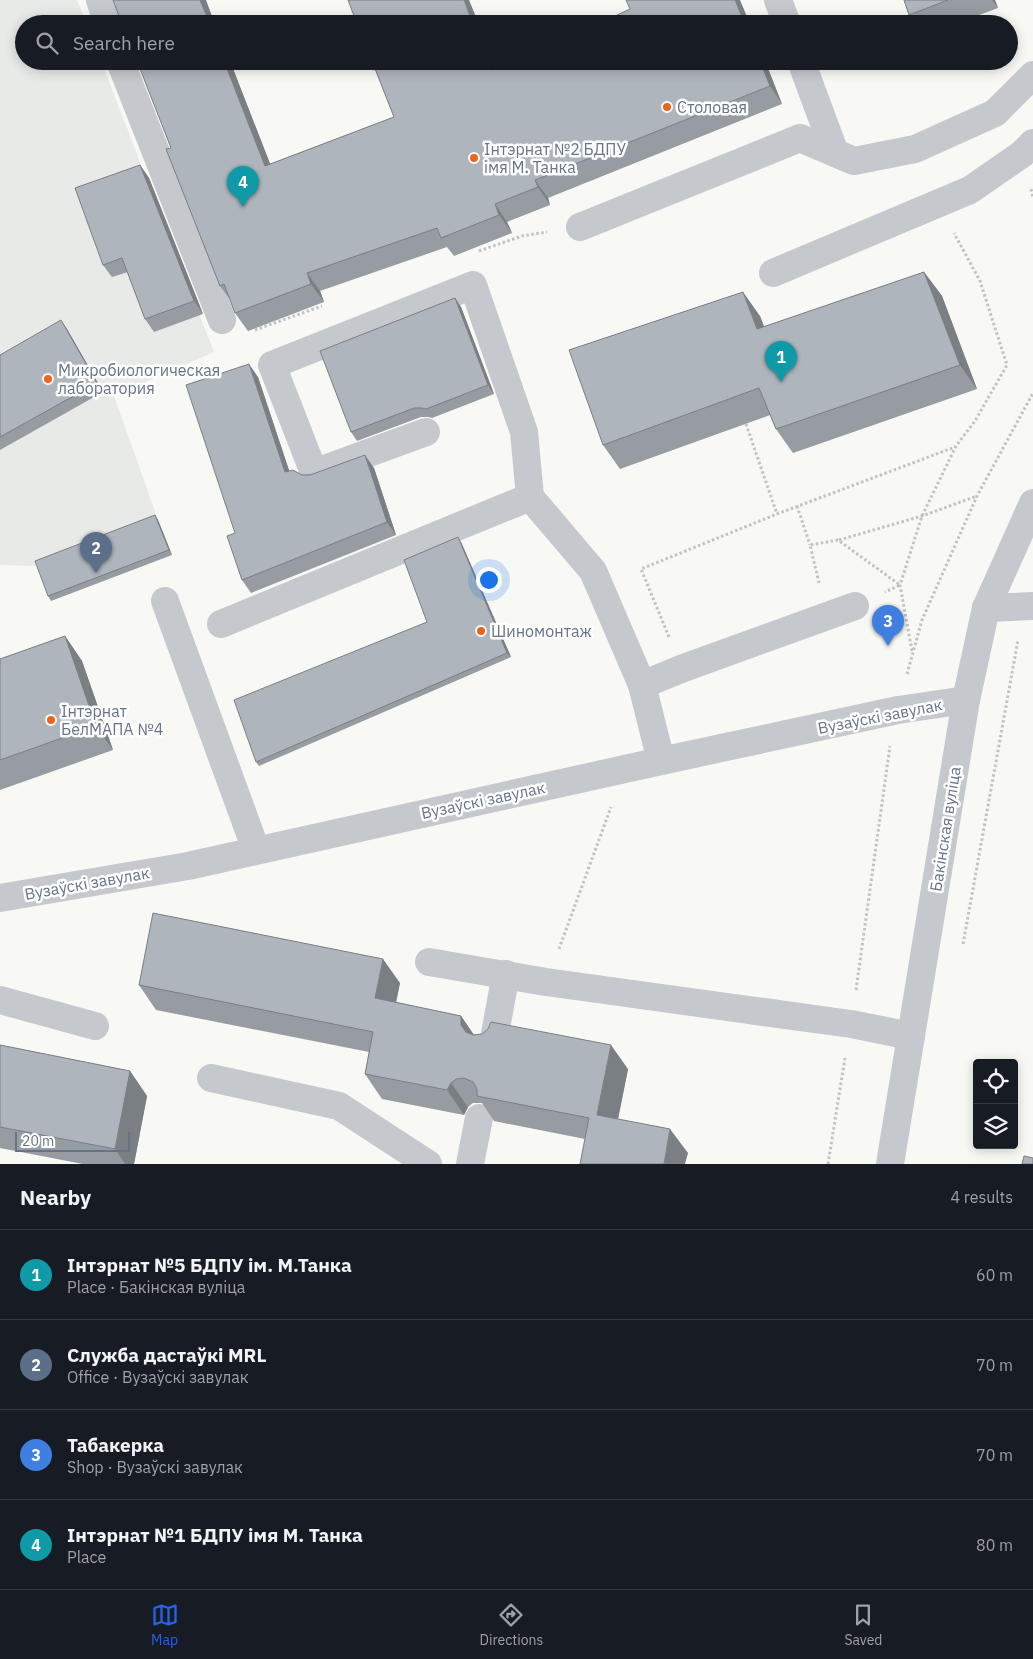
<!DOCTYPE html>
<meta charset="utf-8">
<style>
:root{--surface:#171b24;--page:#20242c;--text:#f1f3f6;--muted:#9ea1a6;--line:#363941;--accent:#2563eb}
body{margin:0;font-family:"IBM Plex Sans",sans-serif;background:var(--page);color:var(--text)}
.controls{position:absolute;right:15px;bottom:15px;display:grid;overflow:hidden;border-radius:5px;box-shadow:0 2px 12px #0003}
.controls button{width:45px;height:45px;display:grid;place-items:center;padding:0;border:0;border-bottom:1px solid var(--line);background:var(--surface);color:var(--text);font:25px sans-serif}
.scale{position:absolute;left:15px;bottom:12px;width:115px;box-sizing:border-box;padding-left:5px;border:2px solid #657588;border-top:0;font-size:14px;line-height:18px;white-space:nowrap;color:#657588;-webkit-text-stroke:4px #fff;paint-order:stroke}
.you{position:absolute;left:488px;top:579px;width:18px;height:18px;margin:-12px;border:4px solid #fff;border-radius:50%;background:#1a73e8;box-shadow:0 0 0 8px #1a73e833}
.badge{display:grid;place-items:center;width:32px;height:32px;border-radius:50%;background:var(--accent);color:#fff;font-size:16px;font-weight:700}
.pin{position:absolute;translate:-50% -41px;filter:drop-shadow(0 1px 2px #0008)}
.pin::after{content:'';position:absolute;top:26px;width:18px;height:15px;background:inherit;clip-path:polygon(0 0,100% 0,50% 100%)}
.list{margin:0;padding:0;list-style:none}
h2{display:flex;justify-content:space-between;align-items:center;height:65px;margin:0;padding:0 20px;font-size:21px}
h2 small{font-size:16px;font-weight:400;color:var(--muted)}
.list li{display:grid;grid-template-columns:32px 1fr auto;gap:15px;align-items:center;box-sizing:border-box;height:90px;padding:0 20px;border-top:1px solid var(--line)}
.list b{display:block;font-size:19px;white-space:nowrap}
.list p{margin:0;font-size:16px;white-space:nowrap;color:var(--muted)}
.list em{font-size:16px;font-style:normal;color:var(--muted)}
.icon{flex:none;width:28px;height:28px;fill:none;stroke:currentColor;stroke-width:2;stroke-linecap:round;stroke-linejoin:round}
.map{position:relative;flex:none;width:1033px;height:1164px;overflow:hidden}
.search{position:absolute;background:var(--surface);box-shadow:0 2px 12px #0003;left:15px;right:15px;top:15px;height:55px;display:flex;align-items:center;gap:12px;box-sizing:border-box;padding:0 18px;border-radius:28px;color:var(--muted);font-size:19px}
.sheet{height:425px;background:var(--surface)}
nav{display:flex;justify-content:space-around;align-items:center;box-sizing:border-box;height:70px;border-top:1px solid var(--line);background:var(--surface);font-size:14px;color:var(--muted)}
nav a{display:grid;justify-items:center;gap:2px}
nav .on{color:var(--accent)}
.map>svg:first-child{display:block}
.built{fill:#e8eae8}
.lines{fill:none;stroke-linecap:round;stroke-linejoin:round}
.path{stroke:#c1c2c5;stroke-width:3;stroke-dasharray:2.5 2.5;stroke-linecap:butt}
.minor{stroke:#c5c8cd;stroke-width:28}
.wall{fill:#969ca2}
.shaded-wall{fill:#7a7f84}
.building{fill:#aeb5bc;stroke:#7a7f84}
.poi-dot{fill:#ee641e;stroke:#fff;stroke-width:2}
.labels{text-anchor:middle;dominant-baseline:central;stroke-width:5;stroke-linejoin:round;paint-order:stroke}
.poi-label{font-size:16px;fill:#657588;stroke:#fff;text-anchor:start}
.street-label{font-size:16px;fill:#657588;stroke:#fff}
</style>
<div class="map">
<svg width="1033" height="1164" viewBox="0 0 1033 1164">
<rect width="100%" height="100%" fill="#f8f8f5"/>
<path class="built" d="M 0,0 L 77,0 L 87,24 L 24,24 L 24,61 L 101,61 L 214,352 L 114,396 L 158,520 L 38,566 L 0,565 Z"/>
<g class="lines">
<g class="path">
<path d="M 1031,189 L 1033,198"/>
<path d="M 479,251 L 522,236 L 547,232"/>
<path d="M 255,330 L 322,306"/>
<path d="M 746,424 L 777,514"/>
<path d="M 797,506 L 810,545"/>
<path d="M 839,540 L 922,516 L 977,496"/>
<path d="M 819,583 L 810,545 L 838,540 L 900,585 L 885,592"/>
<path d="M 669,637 L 641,569 L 777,514 L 955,447"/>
<path d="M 912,651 L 900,585 L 922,516 L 956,446 L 975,421 L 1007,365 L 980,281 L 954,233"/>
<path d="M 907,674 L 922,620 L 977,496 L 1033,393"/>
<path d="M 963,944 L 1018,640"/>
<path d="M 559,949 L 611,807"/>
<path d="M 856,990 L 890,746"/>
<path d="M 828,1164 L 845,1058"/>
</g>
<g class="minor">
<path d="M 100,0 L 108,24"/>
<path d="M 778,0 L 787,24"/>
<path d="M 120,61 L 222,320"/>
<path d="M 801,61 L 835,153"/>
<path d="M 580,227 L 800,138 L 854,161 L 915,149 L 995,113 L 1033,75"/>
<path d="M 773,273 L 970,190 L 1022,154 L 1033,143"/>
<path d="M 426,432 L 314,473 L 272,365 L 473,285 L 524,432 L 530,497 L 593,571 L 642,685 L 661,761"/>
<path d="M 165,601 L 256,850"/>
<path d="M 986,608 L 1033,606"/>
<path d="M 221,624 L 530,497"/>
<path d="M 642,685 L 681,669 L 855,606"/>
<path d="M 0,898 L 188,866 L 661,761 L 898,710 L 966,700"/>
<path d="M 429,962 L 546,982 L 851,1024 L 911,1036"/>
<path d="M 0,1000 L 95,1026"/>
<path d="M 493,1044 L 506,974"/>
<path d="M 211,1078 L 339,1106 L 428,1164"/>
<path d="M 470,1164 L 479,1118"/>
<path d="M 890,1164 L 966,700 L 986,608 L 1033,503"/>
</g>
</g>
<g class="wall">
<path d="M 904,0 L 995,0 L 998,8 L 955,24 L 916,24 L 909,15 Z"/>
<path d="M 137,61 L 230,61 L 270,164 L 394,117 L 372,61 L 493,61 L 496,68 L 514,61 L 765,61 L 782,104 L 548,198 L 550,205 L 507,222 L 512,233 L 454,256 L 447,247 L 320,291 L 324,302 L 248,331 L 235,313 L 231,301 L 220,286 L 171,148 Z"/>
<path d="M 140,165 L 149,178 L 203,314 L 154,332 L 145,319 L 128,272 L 112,277 L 103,265 Z"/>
<path d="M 924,272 L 942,296 L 977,389 L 793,453 L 776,429 L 770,415 L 620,469 L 603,445 L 760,316 L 764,327 Z"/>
<path d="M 455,298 L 461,307 L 494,394 L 432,418 L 428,417 L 421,417 L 357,441 L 351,432 Z"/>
<path d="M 67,329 L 103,392 L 0,450 L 0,355 Z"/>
<path d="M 258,377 L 289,471 L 302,475 L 374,468 L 396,535 L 251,593 L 242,580 L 235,533 Z"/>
<path d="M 155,515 L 158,520 L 172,555 L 51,601 L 48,596 Z"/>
<path d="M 461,542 L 511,657 L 259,766 L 256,762 L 427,622 Z"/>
<path d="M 65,636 L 82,661 L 113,750 L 0,790 L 0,659 Z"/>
<path d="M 400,983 L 396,1002 L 461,1016 L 474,1035 L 628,1069 L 618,1119 L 688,1153 L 585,1139 L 494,1121 L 482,1103 L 473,1103 L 468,1107 L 464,1115 L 382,1099 L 365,1074 L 369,1052 L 156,1010 L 139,985 Z"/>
<path d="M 0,1045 L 130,1071 L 147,1096 L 134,1164 L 83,1164 L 0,1148 Z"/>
</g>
<g class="shaded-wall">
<path d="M 200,0 L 206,0 L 215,24 L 210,24 Z"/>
<path d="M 464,0 L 469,0 L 479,24 L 473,24 Z"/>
<path d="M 735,0 L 740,0 L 750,24 L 745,24 Z"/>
<path d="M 992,0 L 995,0 L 998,8 Z"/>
<path d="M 224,61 L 230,61 L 278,184 L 265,166 Z"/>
<path d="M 488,61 L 493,61 L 504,88 L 491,70 Z"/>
<path d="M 760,61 L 765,61 L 782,104 L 770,86 Z"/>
<path d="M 140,165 L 149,178 L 203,314 L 194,301 Z"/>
<path d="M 535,180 L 548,198 L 550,205 L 538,187 Z"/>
<path d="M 495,204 L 507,222 L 512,233 L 499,215 Z"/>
<path d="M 924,272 L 942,296 L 977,389 L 960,365 Z"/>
<path d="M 307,273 L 320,291 L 324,302 L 311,284 Z"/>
<path d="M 743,292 L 760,316 L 774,353 L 757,329 Z"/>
<path d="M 455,298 L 461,307 L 494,394 L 488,385 Z"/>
<path d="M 61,320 L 67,329 L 103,392 L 97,383 Z"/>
<path d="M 249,364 L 258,377 L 294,485 L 285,472 Z"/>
<path d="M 365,455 L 374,468 L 396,535 L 387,522 Z"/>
<path d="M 155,515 L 158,520 L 172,555 L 169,550 Z"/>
<path d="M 458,537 L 461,542 L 511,657 L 507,653 Z"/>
<path d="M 65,636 L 82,661 L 113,750 L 96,726 Z"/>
<path d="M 383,959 L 400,983 L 392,1022 L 375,998 Z"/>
<path d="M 461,1016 L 478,1041 L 478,1050 L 461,1025 Z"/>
<path d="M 611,1045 L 628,1069 L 614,1139 L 597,1115 Z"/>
<path d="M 130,1071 L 147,1096 L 134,1164 L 125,1164 L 115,1149 Z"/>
<path d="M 451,1083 L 468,1107 L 464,1115 L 447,1090 Z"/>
<path d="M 670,1129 L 688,1153 L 685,1164 L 664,1164 Z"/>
</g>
<g class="building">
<path d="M 113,0 L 200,0 L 210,24 L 122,24 Z"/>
<path d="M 348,0 L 464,0 L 473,24 L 357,24 Z"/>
<path d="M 626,0 L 735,0 L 745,24 L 598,24 L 630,9 Z"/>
<path d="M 904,0 L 948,0 L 909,15 Z"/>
<path d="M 137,61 L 224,61 L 265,166 L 394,117 L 372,61 L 488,61 L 491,70 L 514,61 L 760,61 L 770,86 L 535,180 L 538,187 L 495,204 L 499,215 L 441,238 L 437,228 L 307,273 L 311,284 L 235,313 L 224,284 L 220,286 L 166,149 L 171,148 Z"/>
<path d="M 140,165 L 194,301 L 145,319 L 122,258 L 103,265 L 75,188 Z"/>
<path d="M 924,272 L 960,365 L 776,429 L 759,388 L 603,445 L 569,350 L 743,292 L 757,329 Z"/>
<path d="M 455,298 L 488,385 L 426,409 L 422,408 L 414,408 L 351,432 L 320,351 Z"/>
<path d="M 61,320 L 97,383 L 0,437 L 0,355 Z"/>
<path d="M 249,364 L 285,472 L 293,470 L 302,475 L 310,475 L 365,455 L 387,522 L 242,580 L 227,536 L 235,533 L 186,385 Z"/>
<path d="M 155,515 L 169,550 L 48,596 L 35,561 Z"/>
<path d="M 458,537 L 507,653 L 256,762 L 234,700 L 427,622 L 404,560 Z"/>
<path d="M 65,636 L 96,726 L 0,760 L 0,659 Z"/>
<path d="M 153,913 L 383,959 L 375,998 L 461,1016 L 461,1025 L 466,1032 L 473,1035 L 482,1034 L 488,1029 L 491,1022 L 611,1045 L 597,1115 L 670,1129 L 664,1164 L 580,1164 L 589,1118 L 477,1096 L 477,1089 L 473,1082 L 464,1078 L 456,1079 L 451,1083 L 447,1090 L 365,1074 L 373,1032 L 139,985 Z"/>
<path d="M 0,1045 L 130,1071 L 115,1149 L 0,1127 Z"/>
<path d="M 1024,1156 L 1033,1158 L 1033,1164 L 1022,1164 Z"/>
</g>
<g class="poi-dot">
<circle cx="667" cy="107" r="5"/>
<circle cx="474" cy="158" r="5"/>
<circle cx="48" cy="379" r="5"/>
<circle cx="481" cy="631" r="5"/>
<circle cx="51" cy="720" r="5"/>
</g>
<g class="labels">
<g class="poi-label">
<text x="677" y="107">Столовая</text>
<text x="484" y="149">Інтэрнат №2 БДПУ<tspan x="484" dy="18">імя М. Танка</tspan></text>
<text x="58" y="370">Микробиологическая<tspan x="58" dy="18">лаборатория</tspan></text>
<text x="491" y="631">Шиномонтаж</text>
<text x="61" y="711">Інтэрнат<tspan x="61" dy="18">БелМАПА №4</tspan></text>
</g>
<g class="street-label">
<text transform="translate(880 716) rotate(-11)">Вузаўскі завулак</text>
<text transform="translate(483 800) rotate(-12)">Вузаўскі завулак</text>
<text transform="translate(945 829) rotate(-81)">Бакінская вуліца</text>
<text transform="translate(87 883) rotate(-10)">Вузаўскі завулак</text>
</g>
</g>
</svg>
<div class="controls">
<button><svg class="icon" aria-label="locate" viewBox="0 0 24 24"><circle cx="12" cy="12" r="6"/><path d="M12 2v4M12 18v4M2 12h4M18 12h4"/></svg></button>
<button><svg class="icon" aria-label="layers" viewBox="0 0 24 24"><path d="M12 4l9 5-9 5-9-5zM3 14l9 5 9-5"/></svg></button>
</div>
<div class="scale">20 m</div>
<div class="you"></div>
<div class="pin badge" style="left:781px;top:382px;background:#0f9aa8">1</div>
<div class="pin badge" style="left:96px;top:573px;background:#5c6f8a">2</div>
<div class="pin badge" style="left:888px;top:646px;background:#3f7fe0">3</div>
<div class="pin badge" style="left:243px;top:207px;background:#0f9aa8">4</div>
<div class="search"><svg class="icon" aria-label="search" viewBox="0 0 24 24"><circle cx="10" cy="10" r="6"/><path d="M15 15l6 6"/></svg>Search here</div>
</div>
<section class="sheet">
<h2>Nearby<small>4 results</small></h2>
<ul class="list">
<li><span class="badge" style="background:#0f9aa8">1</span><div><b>Інтэрнат №5 БДПУ ім. М.Танка</b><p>Place · Бакінская вуліца</p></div><em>60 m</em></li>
<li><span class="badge" style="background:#5c6f8a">2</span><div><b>Служба дастаўкі MRL</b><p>Office · Вузаўскі завулак</p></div><em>70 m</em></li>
<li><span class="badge" style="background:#3f7fe0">3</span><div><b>Табакерка</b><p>Shop · Вузаўскі завулак</p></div><em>70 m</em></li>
<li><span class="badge" style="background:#0f9aa8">4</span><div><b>Інтэрнат №1 БДПУ імя М. Танка</b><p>Place</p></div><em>80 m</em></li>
</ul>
</section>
<nav>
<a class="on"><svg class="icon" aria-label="map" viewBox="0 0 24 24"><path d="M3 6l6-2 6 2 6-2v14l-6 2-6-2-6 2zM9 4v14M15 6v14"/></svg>Map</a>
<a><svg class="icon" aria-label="directions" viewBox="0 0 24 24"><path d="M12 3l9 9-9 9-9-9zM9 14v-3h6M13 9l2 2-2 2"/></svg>Directions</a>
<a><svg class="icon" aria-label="saved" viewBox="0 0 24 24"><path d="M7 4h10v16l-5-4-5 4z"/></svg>Saved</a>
</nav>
